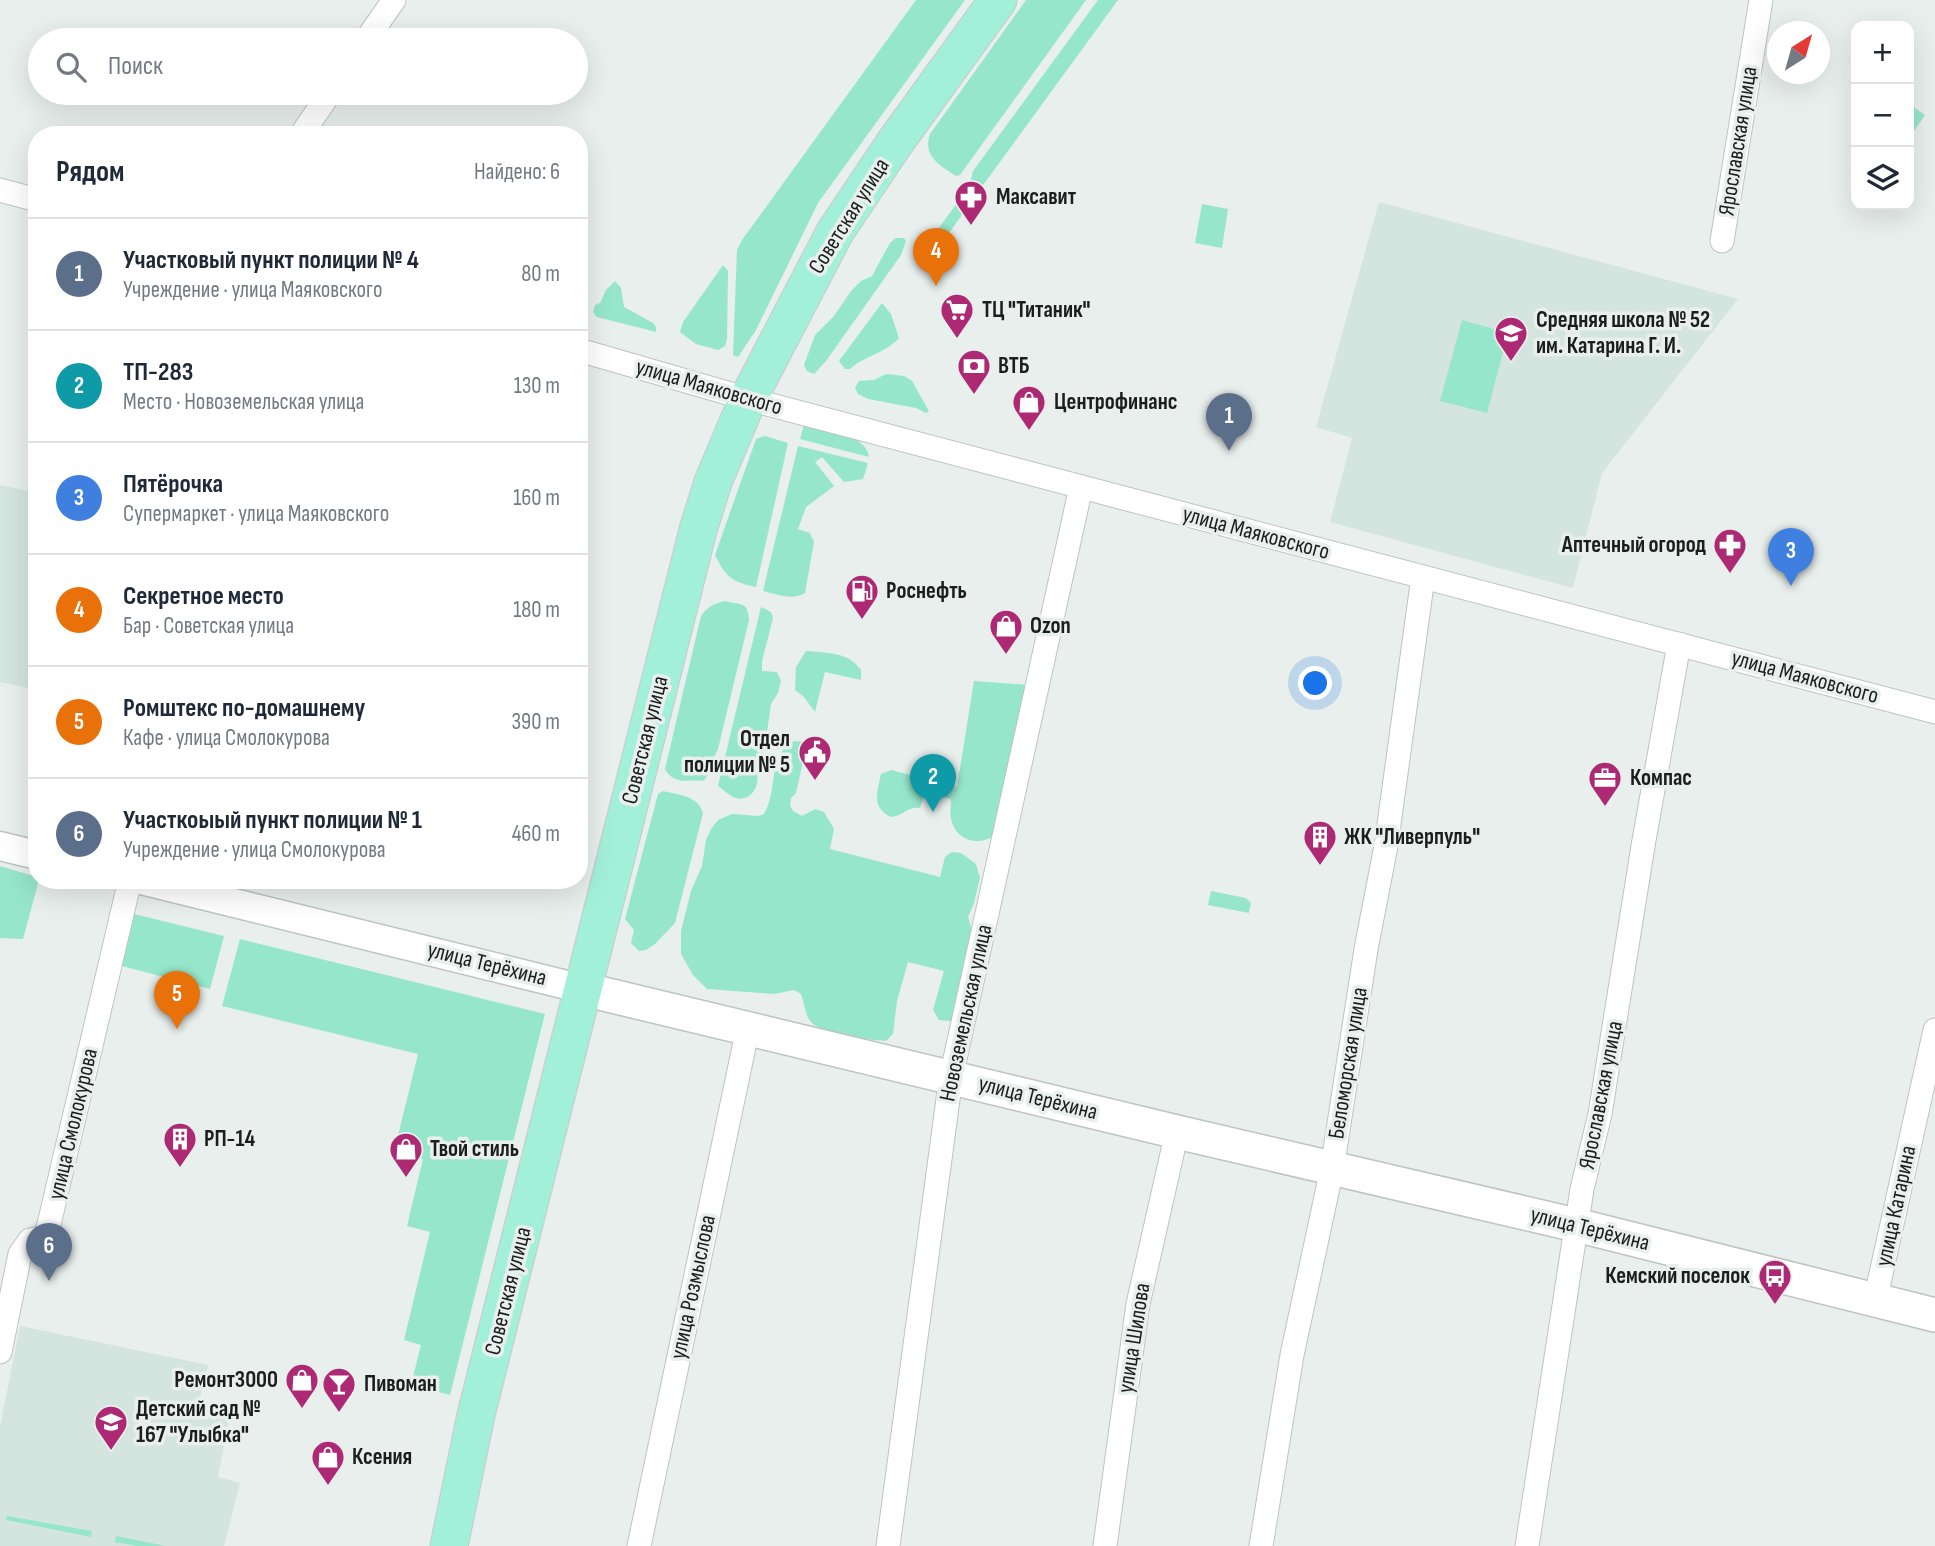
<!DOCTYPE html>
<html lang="ru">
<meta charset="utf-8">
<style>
:root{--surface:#fff;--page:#f6f6f7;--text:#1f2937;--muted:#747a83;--line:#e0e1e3;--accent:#ad2973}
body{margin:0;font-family:"Sofia Sans Condensed",sans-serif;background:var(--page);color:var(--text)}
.controls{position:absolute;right:21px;top:21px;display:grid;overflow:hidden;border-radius:14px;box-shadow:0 7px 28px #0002}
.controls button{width:63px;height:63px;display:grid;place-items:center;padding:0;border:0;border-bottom:2px solid var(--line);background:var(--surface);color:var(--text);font:35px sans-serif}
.compass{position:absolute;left:1767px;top:21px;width:63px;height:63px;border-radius:50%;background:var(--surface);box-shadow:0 7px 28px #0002;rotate:37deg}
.you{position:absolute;left:1316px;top:684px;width:24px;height:24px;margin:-18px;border:5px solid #fff;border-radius:50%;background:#1a73e8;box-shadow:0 0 0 10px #1a73e833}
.badge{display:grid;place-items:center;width:46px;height:46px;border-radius:50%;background:var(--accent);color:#fff;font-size:23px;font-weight:700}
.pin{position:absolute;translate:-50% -58px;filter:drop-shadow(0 2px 4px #0008)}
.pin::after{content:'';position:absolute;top:37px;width:24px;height:21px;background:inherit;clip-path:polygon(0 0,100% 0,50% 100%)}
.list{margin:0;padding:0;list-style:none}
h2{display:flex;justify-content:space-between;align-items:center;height:91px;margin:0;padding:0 28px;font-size:30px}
h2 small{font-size:23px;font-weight:400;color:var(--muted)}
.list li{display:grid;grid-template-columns:46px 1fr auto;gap:21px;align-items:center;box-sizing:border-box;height:112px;padding:0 28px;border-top:2px solid var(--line)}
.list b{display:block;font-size:26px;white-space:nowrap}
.list p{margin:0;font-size:23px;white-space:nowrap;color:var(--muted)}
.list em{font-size:23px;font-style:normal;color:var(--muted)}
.icon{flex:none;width:38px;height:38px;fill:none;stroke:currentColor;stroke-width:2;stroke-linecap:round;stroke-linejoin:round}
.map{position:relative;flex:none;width:1935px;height:1546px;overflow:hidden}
.search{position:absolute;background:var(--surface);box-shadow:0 7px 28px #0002;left:28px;top:28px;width:560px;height:77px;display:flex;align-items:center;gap:18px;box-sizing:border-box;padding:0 24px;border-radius:38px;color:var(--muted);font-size:26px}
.panel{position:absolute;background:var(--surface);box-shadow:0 7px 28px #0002;left:28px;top:126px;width:560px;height:763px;border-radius:28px}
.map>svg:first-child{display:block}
.built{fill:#d4e4de}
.green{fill:#96e6cb}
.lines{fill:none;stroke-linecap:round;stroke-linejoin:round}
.minor-casing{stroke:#bdc4c1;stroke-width:25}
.tertiary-casing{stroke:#bdc4c1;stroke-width:31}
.secondary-casing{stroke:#bdc4c1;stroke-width:36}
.primary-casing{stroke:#c9c9c9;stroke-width:39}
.minor{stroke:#fff;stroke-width:23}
.tertiary{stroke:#fff;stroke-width:28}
.secondary{stroke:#fff;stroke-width:33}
.primary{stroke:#a3f0da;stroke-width:37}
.labels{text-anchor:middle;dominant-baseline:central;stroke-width:7;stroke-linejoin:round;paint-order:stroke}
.street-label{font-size:23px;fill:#1c1e1d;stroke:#e8efec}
.poi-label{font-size:23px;font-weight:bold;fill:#1c1e1d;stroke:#e8efec;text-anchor:start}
</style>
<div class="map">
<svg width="1935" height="1546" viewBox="0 0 1935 1546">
<rect width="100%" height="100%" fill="#e8efec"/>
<g class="built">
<path d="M 1379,202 L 1738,299 L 1602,473 L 1573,588 L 1330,522 L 1352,438 L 1316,427 Z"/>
<path d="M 0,485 L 37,493 L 37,690 L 0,682 Z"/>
<path d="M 20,1326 L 208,1365 L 199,1402 L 230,1414 L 218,1477 L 240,1483 L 224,1546 L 0,1546 L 0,1427 Z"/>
</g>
<g class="green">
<path d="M 916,0 L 965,0 L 818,203 L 756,330 L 738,357 L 733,355 L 737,250 L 742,240 Z"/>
<path d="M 1026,0 L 1086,0 L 960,175 L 956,176 C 940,165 922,156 930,134 Z"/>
<path d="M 1098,0 L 1118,0 L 978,192 L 970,184 L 973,171 Z"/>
<path d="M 1909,104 L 1925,115 L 1912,134 L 1909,132 Z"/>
<path d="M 960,199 L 969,205 L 925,267 L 920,264 L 919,257 L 922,251 Z"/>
<path d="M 1202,204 L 1228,209 L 1222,248 L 1195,243 Z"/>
<path d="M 896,238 L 904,238 L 906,241 L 901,255 L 826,361 L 814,374 L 807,371 L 804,365 L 815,335 L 834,316 L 851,291 L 861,281 L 872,276 L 890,243 Z"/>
<path d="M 723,265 L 728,271 L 727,339 L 725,346 L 718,350 L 696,344 L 680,332 L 683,322 Z"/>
<path d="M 615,281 L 621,288 L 624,307 L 653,323 L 656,327 L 656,332 L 597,317 L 593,312 L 595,305 L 600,303 L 606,290 Z"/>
<path d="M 882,303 L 891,314 L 899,338 C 886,353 864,356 850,369 L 845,369 L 839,361 Z"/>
<path d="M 1462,320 L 1508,333 L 1487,413 L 1440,401 Z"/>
<path d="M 886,374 L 904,376 L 912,381 L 929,411 L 926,413 L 916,408 L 868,399 L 858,394 L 855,388 L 859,381 L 874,380 Z"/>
<path d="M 804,424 C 823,430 867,434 869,457 L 800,439 Z"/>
<path d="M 765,436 L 788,443 L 756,587 C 731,582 726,577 715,555 L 756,439 Z"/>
<path d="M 798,446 L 868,463 L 863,479 L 844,482 L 822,457 L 815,462 L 834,486 L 806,507 L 798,529 L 810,533 L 814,542 L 805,593 C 793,601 776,594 763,591 Z"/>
<path d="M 726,601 C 740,606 748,600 749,620 L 718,749 C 711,760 713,772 703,781 C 690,779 674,786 665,769 L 701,616 C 708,606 715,603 726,601 Z"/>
<path d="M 761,607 L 771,612 L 773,618 L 762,661 L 762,671 L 777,672 L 781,681 L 778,693 L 771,704 L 763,761 L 757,773 C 760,787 750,804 733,797 C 728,794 722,789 718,786 Z"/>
<path d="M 806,651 C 825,653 848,651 861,670 L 861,680 L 825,672 L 815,712 L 804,697 L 795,690 L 796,667 Z"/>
<path d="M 974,681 L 1028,685 L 993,836 C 979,846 957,841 952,822 C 949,815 951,807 951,799 L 925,792 L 920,808 C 908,806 903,816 891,817 C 871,807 877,793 881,774 L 891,770 L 957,787 Z"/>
<path d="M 794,741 L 805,742 L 807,744 L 796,793 L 791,798 L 790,805 L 793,811 L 802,816 L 815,809 L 824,812 L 834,829 L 830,849 L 940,877 L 945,857 L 952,852 L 961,853 L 976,864 L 980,878 L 974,903 L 968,917 L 973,934 L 957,1015 L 951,1021 L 939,1020 L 933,1010 L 944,971 L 908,962 L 897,1001 L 893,1034 L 886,1041 C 866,1039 824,1037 810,1021 C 805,1014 804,1002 801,994 L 794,990 L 774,994 L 707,989 L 693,975 L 681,954 L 681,931 L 691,891 L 702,866 L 706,840 L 711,829 L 718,820 L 732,814 L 758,816 L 764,814 C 778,791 767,755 794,741 Z"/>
<path d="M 663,791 C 678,795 698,795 703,813 L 675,923 L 655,944 L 646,950 L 639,951 L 631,943 L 634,930 L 625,919 L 658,794 Z"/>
<path d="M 0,866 L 37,877 L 37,880 L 39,880 L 23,939 L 0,938 Z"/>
<path d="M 1211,891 L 1246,898 L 1251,903 L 1249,913 L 1208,905 Z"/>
<path d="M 134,914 L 224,936 L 210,989 L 122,966 Z"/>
<path d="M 240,939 L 545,1014 L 450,1395 L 411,1385 L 421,1345 L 404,1340 L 430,1232 L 407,1226 L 423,1159 L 394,1152 L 418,1054 L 222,1006 Z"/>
<path d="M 7,1516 L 92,1531 L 91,1537 L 6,1520 Z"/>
<path d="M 116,1536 L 166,1546 L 137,1546 L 115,1542 Z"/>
</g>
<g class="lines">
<defs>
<g id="minor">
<path d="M 366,40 L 394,0"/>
<path d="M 301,135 L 330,93"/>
<path d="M 0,190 L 37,200"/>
<path d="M 1722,241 L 1761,0"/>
<path d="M 579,350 L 748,399 L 1935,712"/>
<path d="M 1875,1301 L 1935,1030"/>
<path d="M 0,1352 L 20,1254 L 30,1240 L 46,1237 L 130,880"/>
<path d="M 639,1546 L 748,1028"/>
<path d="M 888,1546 L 951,1077 L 1081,487"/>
<path d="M 1105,1546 L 1138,1304 L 1177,1132"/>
<path d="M 1261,1546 L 1292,1355 L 1332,1169 L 1366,949 L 1386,846 L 1423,577"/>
<path d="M 1527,1546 L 1582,1189 L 1600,1114 L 1643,846 L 1679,644"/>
</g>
<g id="tertiary">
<path d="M 0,846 L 37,855"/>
<path d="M 141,880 L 583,989"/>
</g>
<path id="secondary" d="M 583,989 L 1177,1132 L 1576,1225 L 1935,1315"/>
<path id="primary" d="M 449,1546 L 476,1415 L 698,530 L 713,482 L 748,399 L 835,232 L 896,141 L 998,0"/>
</defs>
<use href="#minor" class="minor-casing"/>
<use href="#tertiary" class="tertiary-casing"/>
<use href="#secondary" class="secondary-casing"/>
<use href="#primary" class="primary-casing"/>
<use href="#minor" class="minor"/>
<use href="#tertiary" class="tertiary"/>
<use href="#secondary" class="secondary"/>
<use href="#primary" class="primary"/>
</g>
<defs>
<symbol id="pharmacy-pin" viewBox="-11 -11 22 30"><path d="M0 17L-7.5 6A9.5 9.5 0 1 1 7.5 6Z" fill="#ad2973" stroke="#e8efec"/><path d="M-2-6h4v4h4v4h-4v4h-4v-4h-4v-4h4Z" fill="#fff"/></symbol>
<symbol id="supermarket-pin" viewBox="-11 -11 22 30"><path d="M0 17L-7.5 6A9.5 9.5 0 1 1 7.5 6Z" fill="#ad2973" stroke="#e8efec"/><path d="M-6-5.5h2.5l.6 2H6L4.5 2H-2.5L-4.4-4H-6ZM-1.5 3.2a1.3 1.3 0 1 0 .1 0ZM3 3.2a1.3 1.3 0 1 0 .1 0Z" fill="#fff"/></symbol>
<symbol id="school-pin" viewBox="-11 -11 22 30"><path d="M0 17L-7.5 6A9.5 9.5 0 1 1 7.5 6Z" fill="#ad2973" stroke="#e8efec"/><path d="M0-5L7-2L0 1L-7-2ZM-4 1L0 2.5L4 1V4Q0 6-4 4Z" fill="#fff"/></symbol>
<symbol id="bank-pin" viewBox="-11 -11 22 30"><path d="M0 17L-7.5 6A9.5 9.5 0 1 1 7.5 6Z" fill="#ad2973" stroke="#e8efec"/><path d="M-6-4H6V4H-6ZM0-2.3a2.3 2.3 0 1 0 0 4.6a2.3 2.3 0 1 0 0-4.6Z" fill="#fff"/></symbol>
<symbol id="shop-pin" viewBox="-11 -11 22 30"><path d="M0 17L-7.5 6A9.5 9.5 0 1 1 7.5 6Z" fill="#ad2973" stroke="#e8efec"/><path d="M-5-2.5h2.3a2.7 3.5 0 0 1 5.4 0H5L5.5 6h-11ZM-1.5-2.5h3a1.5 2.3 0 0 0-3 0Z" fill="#fff"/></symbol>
<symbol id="fuel-pin" viewBox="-11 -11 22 30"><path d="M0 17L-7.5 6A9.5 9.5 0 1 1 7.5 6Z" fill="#ad2973" stroke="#e8efec"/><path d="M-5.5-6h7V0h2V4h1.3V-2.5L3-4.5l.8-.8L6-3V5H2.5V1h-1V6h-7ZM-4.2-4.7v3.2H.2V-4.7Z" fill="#fff"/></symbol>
<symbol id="civic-pin" viewBox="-11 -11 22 30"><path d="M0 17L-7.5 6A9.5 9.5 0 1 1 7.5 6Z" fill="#ad2973" stroke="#e8efec"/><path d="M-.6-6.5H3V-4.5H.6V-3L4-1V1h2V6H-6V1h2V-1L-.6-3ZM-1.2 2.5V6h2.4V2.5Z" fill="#fff"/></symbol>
<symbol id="office-pin" viewBox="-11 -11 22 30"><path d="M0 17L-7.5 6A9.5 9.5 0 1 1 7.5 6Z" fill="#ad2973" stroke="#e8efec"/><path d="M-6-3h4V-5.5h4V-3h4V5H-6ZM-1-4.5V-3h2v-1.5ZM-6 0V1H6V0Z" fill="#fff"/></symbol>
<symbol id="building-pin" viewBox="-11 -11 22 30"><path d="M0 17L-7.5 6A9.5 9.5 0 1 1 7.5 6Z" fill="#ad2973" stroke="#e8efec"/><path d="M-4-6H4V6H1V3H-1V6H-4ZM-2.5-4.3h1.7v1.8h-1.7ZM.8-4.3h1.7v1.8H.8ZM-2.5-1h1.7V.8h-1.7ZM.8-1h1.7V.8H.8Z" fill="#fff"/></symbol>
<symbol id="bus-pin" viewBox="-11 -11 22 30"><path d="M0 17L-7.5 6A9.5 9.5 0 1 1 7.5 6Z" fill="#ad2973" stroke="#e8efec"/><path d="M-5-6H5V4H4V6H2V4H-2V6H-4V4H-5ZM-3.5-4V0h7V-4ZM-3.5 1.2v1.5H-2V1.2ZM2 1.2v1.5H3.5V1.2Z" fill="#fff"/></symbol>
<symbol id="bar-pin" viewBox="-11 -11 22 30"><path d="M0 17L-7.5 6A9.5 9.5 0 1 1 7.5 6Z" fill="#ad2973" stroke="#e8efec"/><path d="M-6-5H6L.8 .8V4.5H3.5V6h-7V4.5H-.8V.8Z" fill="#fff"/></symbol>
</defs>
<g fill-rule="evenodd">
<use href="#pharmacy-pin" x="952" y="178" width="38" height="52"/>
<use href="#supermarket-pin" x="938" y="291" width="38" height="52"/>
<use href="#school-pin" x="1492" y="314" width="38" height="52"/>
<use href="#bank-pin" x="955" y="347" width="38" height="52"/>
<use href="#shop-pin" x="1010" y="383" width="38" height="52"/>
<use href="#pharmacy-pin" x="1711" y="526" width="38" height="52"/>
<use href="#fuel-pin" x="843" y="572" width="38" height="52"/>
<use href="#shop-pin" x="987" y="607" width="38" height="52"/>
<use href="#civic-pin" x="796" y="733" width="38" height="52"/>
<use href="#office-pin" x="1586" y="759" width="38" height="52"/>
<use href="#building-pin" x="1301" y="818" width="38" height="52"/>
<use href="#building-pin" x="161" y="1120" width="38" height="52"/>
<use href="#shop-pin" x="387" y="1130" width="38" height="52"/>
<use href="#bus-pin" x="1756" y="1257" width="38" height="52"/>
<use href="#shop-pin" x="283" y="1361" width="38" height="52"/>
<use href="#bar-pin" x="320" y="1365" width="38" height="52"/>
<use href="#school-pin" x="92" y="1403" width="38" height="52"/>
<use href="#shop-pin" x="309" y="1438" width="38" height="52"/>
</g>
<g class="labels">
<g class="street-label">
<text transform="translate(1738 141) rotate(-81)">Ярославская улица</text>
<text transform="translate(849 216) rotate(-58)">Советская улица</text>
<text transform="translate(709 387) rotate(16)">улица Маяковского</text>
<text transform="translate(1256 533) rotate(15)">улица Маяковского</text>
<text transform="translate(1805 677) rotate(15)">улица Маяковского</text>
<text transform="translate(645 740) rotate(-76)">Советская улица</text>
<text transform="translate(487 964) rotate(14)">улица Терёхина</text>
<text transform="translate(966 1013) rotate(-78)">Новоземельская улица</text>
<text transform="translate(1348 1063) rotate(-81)">Беломорская улица</text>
<text transform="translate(1601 1095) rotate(-79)">Ярославская улица</text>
<text transform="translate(1038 1098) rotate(14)">улица Терёхина</text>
<text transform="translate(73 1124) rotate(-77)">улица Смолокурова</text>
<text transform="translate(1896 1206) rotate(-78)">улица Катарина</text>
<text transform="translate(1590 1229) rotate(14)">улица Терёхина</text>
<text transform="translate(693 1287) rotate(-78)">улица Розмыслова</text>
<text transform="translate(508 1291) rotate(-76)">Советская улица</text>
<text transform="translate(1134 1338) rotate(-81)">улица Шилова</text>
</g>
<g class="poi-label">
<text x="996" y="197">Максавит</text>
<text x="982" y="310">ТЦ "Титаник"</text>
<text x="1536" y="320">Средняя школа № 52<tspan x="1536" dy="26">им. Катарина Г. И.</tspan></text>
<text x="998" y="366">ВТБ</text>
<text x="1054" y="402">Центрофинанс</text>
<text x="1706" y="545" text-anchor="end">Аптечный огород</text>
<text x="886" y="591">Роснефть</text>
<text x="1030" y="626">Ozon</text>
<text x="790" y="739" text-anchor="end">Отдел<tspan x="790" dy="26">полиции № 5</tspan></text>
<text x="1630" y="778">Компас</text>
<text x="1344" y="837">ЖК "Ливерпуль"</text>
<text x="204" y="1139">РП-14</text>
<text x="430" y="1149">Твой стиль</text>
<text x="1750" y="1276" text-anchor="end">Кемский поселок</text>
<text x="278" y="1380" text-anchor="end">Ремонт3000</text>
<text x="364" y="1384">Пивоман</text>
<text x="136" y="1409">Детский сад №<tspan x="136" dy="26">167 "Улыбка"</tspan></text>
<text x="352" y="1457">Ксения</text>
</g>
</g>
</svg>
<div class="controls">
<button>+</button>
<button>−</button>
<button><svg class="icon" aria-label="layers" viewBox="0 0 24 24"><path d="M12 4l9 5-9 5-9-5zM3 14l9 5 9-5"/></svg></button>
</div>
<svg class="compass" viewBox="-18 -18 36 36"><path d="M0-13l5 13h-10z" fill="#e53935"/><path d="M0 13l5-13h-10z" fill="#747a83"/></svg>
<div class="you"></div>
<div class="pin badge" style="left:1229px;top:451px;background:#5c6f8a">1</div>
<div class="pin badge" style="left:933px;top:812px;background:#0f9aa8">2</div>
<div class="pin badge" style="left:1791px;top:586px;background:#3f7fe0">3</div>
<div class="pin badge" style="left:936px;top:286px;background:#e8710a">4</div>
<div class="pin badge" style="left:177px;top:1029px;background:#e8710a">5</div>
<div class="pin badge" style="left:49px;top:1281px;background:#5c6f8a">6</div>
<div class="search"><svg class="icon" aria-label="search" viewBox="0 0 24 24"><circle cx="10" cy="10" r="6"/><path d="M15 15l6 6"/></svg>Поиск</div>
<section class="panel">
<h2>Рядом<small>Найдено: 6</small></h2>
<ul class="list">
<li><span class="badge" style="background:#5c6f8a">1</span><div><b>Участковый пункт полиции № 4</b><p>Учреждение · улица Маяковского</p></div><em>80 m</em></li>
<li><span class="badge" style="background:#0f9aa8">2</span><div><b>ТП-283</b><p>Место · Новоземельская улица</p></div><em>130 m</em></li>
<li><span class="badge" style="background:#3f7fe0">3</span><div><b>Пятёрочка</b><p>Супермаркет · улица Маяковского</p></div><em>160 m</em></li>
<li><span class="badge" style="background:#e8710a">4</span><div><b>Секретное место</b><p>Бар · Советская улица</p></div><em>180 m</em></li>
<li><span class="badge" style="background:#e8710a">5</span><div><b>Ромштекс по-домашнему</b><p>Кафе · улица Смолокурова</p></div><em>390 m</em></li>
<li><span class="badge" style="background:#5c6f8a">6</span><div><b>Участкоыый пункт полиции № 1</b><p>Учреждение · улица Смолокурова</p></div><em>460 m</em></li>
</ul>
</section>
</div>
